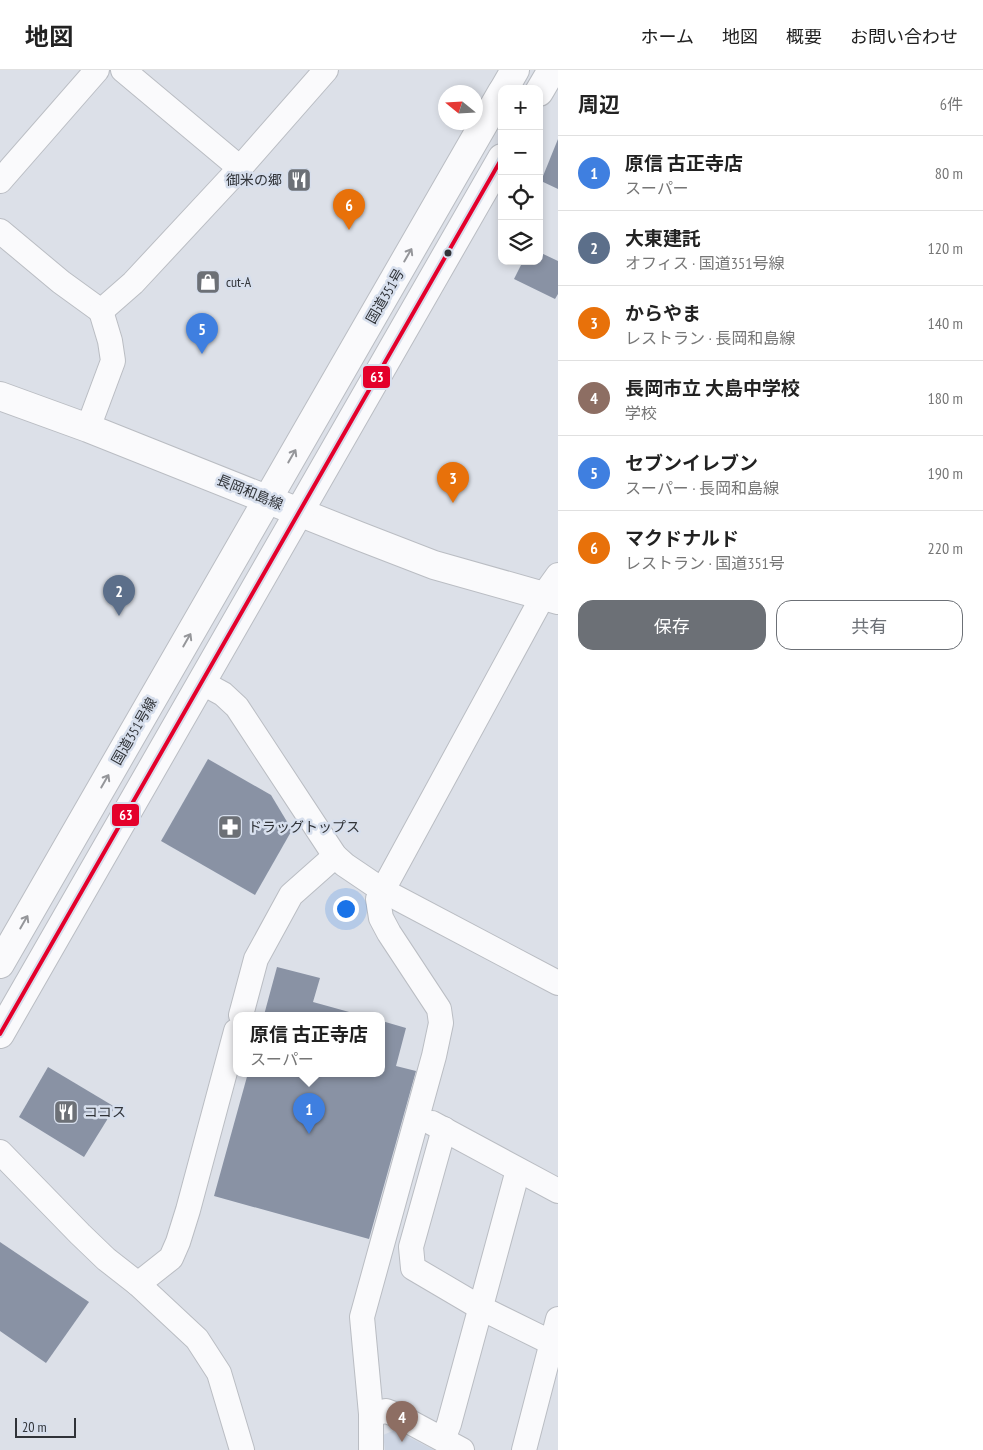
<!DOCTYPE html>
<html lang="ja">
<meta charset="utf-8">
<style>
:root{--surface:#fff;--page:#f6f6f6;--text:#222;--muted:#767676;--line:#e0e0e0;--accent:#6c7076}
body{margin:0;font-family:"PT Sans Narrow","Noto Sans JP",sans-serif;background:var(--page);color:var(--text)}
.controls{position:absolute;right:15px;top:15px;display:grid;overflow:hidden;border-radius:10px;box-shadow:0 2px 8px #0003}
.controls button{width:45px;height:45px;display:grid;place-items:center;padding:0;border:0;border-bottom:1px solid var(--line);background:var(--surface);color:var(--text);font:25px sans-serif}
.compass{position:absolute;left:438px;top:15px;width:45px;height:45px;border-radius:50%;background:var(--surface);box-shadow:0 2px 8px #0003;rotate:288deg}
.scale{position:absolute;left:15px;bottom:12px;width:61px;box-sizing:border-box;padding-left:5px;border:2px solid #303338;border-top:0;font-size:14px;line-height:18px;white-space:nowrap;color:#303338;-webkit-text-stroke:4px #d7dfed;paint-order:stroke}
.you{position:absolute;left:345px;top:838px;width:18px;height:18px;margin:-12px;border:4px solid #fff;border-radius:50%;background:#1a73e8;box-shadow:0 0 0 8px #1a73e833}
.badge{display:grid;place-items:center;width:32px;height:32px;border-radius:50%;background:var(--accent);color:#fff;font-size:16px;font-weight:700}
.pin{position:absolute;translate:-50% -41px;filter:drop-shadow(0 1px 2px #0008)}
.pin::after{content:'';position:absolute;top:26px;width:18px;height:15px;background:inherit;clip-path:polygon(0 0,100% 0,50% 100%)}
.popup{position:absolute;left:233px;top:942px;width:152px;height:65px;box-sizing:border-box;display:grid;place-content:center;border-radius:10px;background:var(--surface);filter:drop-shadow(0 1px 4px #0005);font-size:16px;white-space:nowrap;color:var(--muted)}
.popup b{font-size:19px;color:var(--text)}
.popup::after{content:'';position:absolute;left:50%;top:100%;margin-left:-10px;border:10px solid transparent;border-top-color:var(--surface)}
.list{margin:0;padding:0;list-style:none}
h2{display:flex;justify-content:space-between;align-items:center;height:65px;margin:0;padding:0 20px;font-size:21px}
h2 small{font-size:16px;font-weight:400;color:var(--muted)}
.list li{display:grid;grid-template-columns:32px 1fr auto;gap:15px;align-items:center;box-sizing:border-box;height:75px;padding:0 20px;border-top:1px solid var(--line)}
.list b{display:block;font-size:19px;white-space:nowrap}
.list p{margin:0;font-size:16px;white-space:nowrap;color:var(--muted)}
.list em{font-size:16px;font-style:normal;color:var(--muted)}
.actions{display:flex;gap:10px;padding:15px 20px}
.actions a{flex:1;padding:11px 0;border:1px solid var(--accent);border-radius:15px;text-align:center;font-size:18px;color:var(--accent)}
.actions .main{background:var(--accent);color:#fff}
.icon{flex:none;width:28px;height:28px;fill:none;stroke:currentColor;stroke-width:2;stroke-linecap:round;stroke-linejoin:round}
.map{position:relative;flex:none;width:558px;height:1380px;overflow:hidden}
header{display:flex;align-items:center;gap:30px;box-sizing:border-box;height:70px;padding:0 25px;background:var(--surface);border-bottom:1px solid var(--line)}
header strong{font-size:24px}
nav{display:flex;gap:28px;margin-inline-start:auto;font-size:18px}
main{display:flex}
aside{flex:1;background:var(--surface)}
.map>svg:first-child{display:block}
.built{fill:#ced6e4}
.building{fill:#8992a4}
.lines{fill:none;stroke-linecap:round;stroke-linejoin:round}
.minor-casing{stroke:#babdc3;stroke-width:26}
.major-casing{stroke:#babdc3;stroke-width:30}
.highway-casing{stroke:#babdc3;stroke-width:30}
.minor{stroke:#fafafc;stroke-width:24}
.major{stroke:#fafafc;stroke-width:28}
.highway{stroke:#fafafc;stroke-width:28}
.bus-1-casing{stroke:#d7dfed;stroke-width:8}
.bus-1{stroke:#e4002b;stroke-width:4}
.oneway{stroke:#95969a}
.bus-dot{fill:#303338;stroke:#d7dfed;stroke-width:2}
.labels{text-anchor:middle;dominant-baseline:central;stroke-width:5;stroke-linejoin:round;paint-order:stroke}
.poi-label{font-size:14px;fill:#303338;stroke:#d7dfed;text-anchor:start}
.street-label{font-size:14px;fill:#303338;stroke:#d7dfed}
.line-badge{stroke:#d7dfed;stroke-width:2}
.badge-label{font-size:14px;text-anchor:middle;font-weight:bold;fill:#fff}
</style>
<header>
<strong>地図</strong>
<nav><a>ホーム</a><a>地図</a><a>概要</a><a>お問い合わせ</a></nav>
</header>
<main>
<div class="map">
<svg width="558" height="1380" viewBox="0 0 558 1380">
<rect width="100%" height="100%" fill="#dce0e8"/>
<path class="built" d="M 395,1360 L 434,1380 L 385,1380 L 383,1365 Z"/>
<g class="building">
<path d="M 558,69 L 558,119 L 541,111 Z"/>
<path d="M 539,182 L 558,191 L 558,224 L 555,229 L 514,209 L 523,191 L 539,191 Z"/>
<path d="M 208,689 L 271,725 L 292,760 L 255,825 L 161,771 Z"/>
<path d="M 277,897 L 320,908 L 313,932 L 360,945 L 264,945 Z"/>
<path d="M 382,951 L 406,958 L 396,996 L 416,1001 L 369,1169 L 214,1126 L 248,1003 L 382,1003 Z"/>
<path d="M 48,997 L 115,1037 L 84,1087 L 19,1047 Z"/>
<path d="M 0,1172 L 89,1232 L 46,1293 L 0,1261 Z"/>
</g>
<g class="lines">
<defs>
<g id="minor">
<path d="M 123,0 L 240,98"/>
<path d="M 0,111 L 97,0"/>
<path d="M 0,161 L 61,212 L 101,241 L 133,213 L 240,98 L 326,0"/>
<path d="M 88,358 L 113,291 L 110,271 L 101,241"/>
<path d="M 201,612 L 223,624 L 237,637 L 335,786 L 345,795 L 382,820 L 558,913"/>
<path d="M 241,945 L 256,889 L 291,825 L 335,786"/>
<path d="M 432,1053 L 558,1121"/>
<path d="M 444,1059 L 411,1177 L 413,1198 L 481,1238 L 558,1276"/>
<path d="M 0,1082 L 80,1164 L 106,1189 L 138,1214 L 197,1269 L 219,1303 L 242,1380"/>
<path d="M 138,1214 L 171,1188 L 178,1172 L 188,1140 L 236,961"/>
<path d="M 371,1344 L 386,1341 L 397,1345 L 462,1380"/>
<path d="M 443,1369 L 449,1354 L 518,1100"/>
<path d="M 371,1380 L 371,1344 L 362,1247 L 434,986 L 441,953 L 439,939 L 389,863 L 381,848 L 378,829 L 543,526 L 558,505"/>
<path d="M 524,1380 L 558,1249"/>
</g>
<path id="major" d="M 0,326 L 88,358 L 359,466 L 434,495 L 558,530"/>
<g id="highway">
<path d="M 504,19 L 515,0"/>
<path d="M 539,22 L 552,0"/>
<path d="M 0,894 L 502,22"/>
<path d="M 0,964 L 502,88"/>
</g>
</defs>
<use href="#minor" class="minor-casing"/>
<use href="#major" class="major-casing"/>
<use href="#highway" class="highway-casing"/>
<use href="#minor" class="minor"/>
<use href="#major" class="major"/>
<use href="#highway" class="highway"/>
<defs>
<path id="bus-1" d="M 0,964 L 502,88"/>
</defs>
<use href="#bus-1" class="bus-1-casing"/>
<use href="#bus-1" class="bus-1"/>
</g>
<defs><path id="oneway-shaft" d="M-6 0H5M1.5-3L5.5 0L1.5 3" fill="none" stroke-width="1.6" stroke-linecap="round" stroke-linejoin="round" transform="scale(1.25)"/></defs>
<g class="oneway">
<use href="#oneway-shaft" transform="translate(408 185) rotate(-60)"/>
<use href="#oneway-shaft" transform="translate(292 386) rotate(-60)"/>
<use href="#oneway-shaft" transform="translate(187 570) rotate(-60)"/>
<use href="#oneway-shaft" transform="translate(105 711) rotate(-60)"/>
<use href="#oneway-shaft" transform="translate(24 852) rotate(-60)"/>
</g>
<defs>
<symbol id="restaurant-square" viewBox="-11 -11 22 22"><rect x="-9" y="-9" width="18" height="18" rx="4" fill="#6c7076" stroke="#d7dfed"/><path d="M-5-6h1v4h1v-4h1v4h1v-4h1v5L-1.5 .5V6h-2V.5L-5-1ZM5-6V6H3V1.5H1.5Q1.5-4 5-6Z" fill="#fff"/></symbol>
<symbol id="shop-square" viewBox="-11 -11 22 22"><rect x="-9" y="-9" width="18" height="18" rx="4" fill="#6c7076" stroke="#d7dfed"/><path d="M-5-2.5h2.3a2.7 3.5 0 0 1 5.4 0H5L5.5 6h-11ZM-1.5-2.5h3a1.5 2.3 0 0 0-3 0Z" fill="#fff"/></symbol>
<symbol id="pharmacy-square" viewBox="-11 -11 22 22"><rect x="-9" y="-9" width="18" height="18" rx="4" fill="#6c7076" stroke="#d7dfed"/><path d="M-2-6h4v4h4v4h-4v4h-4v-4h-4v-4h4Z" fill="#fff"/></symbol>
</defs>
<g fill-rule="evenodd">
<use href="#restaurant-square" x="285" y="96" width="28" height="28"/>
<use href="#shop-square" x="194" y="198" width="28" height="28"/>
<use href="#pharmacy-square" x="216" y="743" width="28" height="28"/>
<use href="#restaurant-square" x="52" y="1028" width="28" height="28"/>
</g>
<circle class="bus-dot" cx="448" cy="183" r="4.5"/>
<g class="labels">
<g class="poi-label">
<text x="282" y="110" text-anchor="end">御米の郷</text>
<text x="226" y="212">cut-A</text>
<text x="248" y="757">ドラッグトップス</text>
<text x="84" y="1042">ココス</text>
</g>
<g class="street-label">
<text transform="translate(385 226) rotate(-60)">国道351号</text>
<text transform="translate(250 422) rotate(22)">長岡和島線</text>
<text transform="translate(134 661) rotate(-60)">国道351号線</text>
</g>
</g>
<g class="line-badge">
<rect x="362" y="295" width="29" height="24" rx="5" fill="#e4002b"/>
<rect x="111" y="733" width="29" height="24" rx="5" fill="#e4002b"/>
</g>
<g class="badge-label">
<text x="377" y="312">63</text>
<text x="126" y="750">63</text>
</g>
</svg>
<div class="controls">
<button>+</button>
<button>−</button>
<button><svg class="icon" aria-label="locate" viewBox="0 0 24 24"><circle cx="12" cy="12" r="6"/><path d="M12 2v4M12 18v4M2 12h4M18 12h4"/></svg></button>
<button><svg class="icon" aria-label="layers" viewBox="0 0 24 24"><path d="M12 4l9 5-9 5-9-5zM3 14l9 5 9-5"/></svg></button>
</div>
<svg class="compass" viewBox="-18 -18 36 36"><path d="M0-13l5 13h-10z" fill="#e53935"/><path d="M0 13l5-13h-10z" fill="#767676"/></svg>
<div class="scale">20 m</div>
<div class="you"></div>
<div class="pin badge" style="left:309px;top:1064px;background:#3f7fe0">1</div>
<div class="popup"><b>原信 古正寺店</b>スーパー</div>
<div class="pin badge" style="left:119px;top:546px;background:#5c6f8a">2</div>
<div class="pin badge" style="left:453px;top:433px;background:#e8710a">3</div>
<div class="pin badge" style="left:402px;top:1372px;background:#8d6e63">4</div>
<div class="pin badge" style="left:202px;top:284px;background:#3f7fe0">5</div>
<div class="pin badge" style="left:349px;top:160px;background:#e8710a">6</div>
</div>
<aside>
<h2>周辺<small>6件</small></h2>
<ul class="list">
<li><span class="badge" style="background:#3f7fe0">1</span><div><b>原信 古正寺店</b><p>スーパー</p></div><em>80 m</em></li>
<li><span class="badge" style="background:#5c6f8a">2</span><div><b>大東建託</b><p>オフィス · 国道351号線</p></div><em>120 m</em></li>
<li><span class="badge" style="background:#e8710a">3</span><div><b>からやま</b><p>レストラン · 長岡和島線</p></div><em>140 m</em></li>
<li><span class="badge" style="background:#8d6e63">4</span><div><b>長岡市立 大島中学校</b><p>学校</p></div><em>180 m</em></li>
<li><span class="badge" style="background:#3f7fe0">5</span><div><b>セブンイレブン</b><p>スーパー · 長岡和島線</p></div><em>190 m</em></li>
<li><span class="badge" style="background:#e8710a">6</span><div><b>マクドナルド</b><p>レストラン · 国道351号</p></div><em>220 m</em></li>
</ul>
<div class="actions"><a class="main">保存</a><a>共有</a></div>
</aside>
</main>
